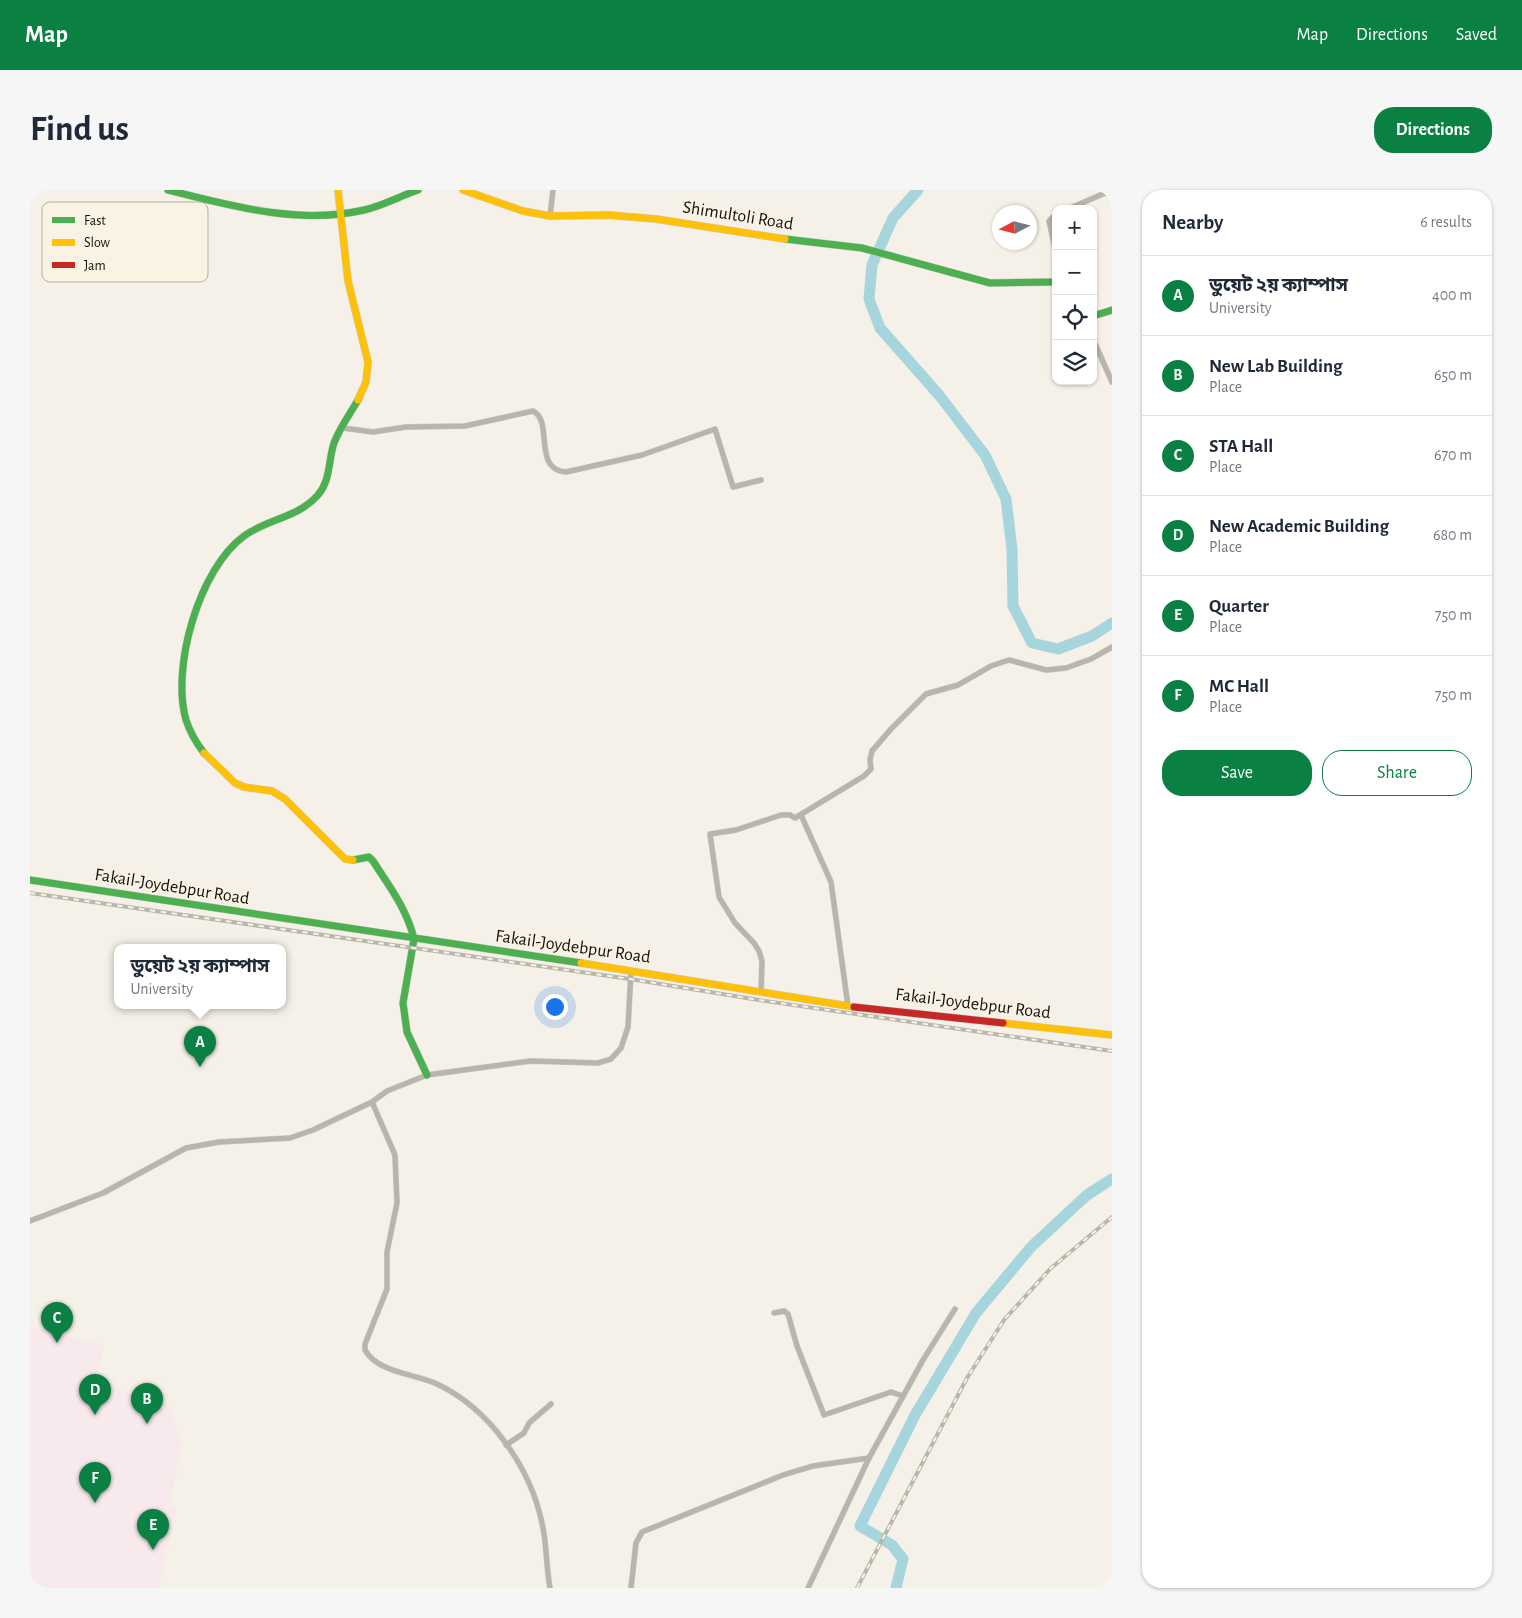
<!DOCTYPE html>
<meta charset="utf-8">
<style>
:root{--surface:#fff;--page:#f6f6f7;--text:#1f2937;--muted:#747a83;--line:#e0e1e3;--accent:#0b8043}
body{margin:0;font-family:"Alegreya Sans","Noto Sans Bengali",sans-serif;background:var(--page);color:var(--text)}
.controls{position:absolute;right:15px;top:15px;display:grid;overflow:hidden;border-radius:10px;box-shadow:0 1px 4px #0004}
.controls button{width:45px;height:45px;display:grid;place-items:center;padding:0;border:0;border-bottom:1px solid var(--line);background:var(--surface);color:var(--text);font:25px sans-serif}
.compass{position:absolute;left:962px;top:15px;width:45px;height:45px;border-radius:50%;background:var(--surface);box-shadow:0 1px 4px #0004;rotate:263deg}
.you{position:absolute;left:524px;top:816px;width:18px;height:18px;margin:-12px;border:4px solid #fff;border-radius:50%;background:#1a73e8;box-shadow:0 0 0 8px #1a73e833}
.badge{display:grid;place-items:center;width:32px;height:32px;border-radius:50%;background:var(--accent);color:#fff;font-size:16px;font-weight:700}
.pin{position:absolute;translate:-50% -41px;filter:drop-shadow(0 1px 2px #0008)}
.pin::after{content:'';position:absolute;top:26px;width:18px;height:15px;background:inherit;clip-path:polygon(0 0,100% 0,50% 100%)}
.popup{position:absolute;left:84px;top:754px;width:172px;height:65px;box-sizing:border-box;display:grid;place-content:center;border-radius:10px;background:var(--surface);filter:drop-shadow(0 1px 4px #0005);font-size:16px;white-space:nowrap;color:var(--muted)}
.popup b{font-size:19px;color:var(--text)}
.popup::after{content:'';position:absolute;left:50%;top:100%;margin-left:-10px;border:10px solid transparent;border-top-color:var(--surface)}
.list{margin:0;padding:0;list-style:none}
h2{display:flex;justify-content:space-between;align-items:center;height:65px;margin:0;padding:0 20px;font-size:21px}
h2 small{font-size:16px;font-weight:400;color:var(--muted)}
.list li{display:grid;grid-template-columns:32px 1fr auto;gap:15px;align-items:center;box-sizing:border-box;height:80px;padding:0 20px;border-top:1px solid var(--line)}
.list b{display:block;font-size:19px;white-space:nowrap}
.list p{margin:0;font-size:16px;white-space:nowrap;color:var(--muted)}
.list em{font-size:16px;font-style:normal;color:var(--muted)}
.actions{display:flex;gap:10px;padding:15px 20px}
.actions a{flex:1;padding:11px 0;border:1px solid var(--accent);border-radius:20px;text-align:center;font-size:18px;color:var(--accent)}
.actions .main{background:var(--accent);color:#fff}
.icon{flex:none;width:28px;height:28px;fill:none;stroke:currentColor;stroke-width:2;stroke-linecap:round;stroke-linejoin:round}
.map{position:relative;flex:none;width:1082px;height:1398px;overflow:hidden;border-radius:20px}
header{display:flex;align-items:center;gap:30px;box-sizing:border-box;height:70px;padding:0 25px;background:var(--accent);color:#fff}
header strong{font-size:24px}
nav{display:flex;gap:28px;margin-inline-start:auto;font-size:18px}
.intro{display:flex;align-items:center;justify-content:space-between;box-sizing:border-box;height:120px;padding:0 30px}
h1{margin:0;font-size:35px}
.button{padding:12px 22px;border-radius:20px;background:var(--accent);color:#fff;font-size:18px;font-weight:700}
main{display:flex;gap:30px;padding:0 30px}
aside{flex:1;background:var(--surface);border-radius:20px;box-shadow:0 1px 4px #0004}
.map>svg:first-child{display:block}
.education{fill:#f7e9ec}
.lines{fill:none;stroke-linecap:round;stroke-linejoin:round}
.river{stroke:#a7d5de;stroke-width:11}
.street-casing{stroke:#d0ccc6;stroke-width:6}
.fast-casing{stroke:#d0ccc6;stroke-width:8}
.slow-casing{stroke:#d0ccc6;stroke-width:8}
.jam-casing{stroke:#d0ccc6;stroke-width:8}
.street{stroke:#b8b5ac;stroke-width:5}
.fast{stroke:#4caf50;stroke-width:7}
.slow{stroke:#ffc107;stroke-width:7}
.jam{stroke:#c62828;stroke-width:7}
.rail-casing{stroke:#b9b6ae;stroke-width:4}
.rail{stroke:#faf3e3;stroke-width:2;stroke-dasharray:5.5;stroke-linecap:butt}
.labels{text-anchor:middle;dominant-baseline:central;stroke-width:4;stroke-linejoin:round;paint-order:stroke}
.street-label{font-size:18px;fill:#14110c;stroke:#faf3e3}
.key{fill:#faf3e3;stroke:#b5afa2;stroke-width:1}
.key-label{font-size:14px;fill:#14110c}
</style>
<header>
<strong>Map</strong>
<nav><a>Map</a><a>Directions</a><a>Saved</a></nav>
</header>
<div class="intro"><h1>Find us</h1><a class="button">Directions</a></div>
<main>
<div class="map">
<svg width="1082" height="1398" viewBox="0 0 1082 1398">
<rect width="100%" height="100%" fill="#f5f1e8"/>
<path class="education" d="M 0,1137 L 74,1155 L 66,1193 L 139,1215 L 152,1251 L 140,1316 L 146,1318 L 129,1398 L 0,1398 Z"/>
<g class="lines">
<g class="river">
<path d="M 888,0 L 863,28 L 842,75 L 839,109 L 850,138 L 909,205 L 955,265 L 976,309 L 982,359 L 983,416 L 1002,453 L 1028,459 L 1062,446 L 1082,433"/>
<path d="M 866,1398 L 873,1369 L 862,1355 L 830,1336 L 885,1225 L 946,1123 L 1001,1057 L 1057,1005 L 1082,989"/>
</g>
<defs>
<g id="street">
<path d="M 1038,19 L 1082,0"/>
<path d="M 1026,24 L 1019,31 L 1026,62"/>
<path d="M 520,26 L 523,0"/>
<path d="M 1063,149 L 1082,192"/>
<path d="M 313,238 L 343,242 L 376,237 L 435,236 L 503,221 C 524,231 502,280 536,282 L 612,265 L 685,239 L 703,297 L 731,290"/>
<path d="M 771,625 L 801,692 L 818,816"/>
<path d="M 731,802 L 732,771 L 729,761 L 724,753 L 705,733 L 689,707 L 680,644 L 706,640 L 751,625 L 760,625 L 765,628 L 834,586 L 841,579 L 840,570 L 842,561 L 861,539 L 896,504 L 928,495 L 961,476 L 979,470 L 1016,480 L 1036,478 L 1061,469 L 1082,457"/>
<path d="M 0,1031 L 73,1003 L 156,958 L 189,952 L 260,948 L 283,940 L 342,912"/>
<path d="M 744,1123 L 754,1121 L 758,1124 L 767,1156 L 794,1225 L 861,1202 L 873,1206"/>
<path d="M 476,1255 L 494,1243 L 499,1233 L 521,1214"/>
<path d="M 520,1398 C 516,1377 517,1354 512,1333 C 500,1277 460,1219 407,1194 C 386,1184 348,1183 335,1160 L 335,1154 L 357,1099 L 357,1062 L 367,1013 L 365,965 L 342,912 L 357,901 L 397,885 L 501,871 L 568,873 L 581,869 L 591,858 L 598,837 L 601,781"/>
<path d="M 601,1398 L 606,1353 L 612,1342 L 753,1285 L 783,1276 L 839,1268 L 893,1170 L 925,1119"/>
<path d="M 778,1398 L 839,1268"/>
</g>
<g id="fast">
<path d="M 138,0 C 201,16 270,35 334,20 C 353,16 370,6 388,0"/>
<path d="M 755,49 L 832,58 L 960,93 L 1026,92"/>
<path d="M 1063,126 L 1082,120"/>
<path d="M 174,563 C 167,554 160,542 156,530 C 141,477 169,379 214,346 C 237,329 267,328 287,306 C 301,291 298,271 304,253 C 310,237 320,224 328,210"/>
<path d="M 323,670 L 339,667 L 343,671 C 359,696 377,719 384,749 L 373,813 L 377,842 L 397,885"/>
<path d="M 0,690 L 551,773"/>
</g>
<g id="slow">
<path d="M 308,0 L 318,91 L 338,172 L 336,192 L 328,210"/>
<path d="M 433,0 L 493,21 L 520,26 L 578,25 L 626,29 L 755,49"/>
<path d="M 174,563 L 205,593 L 214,597 L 242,601 L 255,609 L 315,669 L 323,670"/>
<path d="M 551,773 L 824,817"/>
<path d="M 973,833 L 1082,845"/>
</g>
<path id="jam" d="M 824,817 L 973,833"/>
</defs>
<use href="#street" class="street-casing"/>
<use href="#fast" class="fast-casing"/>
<use href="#slow" class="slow-casing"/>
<use href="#jam" class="jam-casing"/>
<use href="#street" class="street"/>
<use href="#fast" class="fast"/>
<use href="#slow" class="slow"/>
<use href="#jam" class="jam"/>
<defs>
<g id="rail">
<path d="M 0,703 L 600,789 L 729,810 L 1082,861"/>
<path d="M 827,1398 L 937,1188 L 974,1130 L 1020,1079 L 1082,1027"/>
</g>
</defs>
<use href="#rail" class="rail-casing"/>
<use href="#rail" class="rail"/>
</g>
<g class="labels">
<g class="street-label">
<text transform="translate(708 26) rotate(9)">Shimultoli Road</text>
<text transform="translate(142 697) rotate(9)">Fakail-Joydebpur Road</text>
<text transform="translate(543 757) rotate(8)">Fakail-Joydebpur Road</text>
<text transform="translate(943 814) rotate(7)">Fakail-Joydebpur Road</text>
</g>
</g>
<rect x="12" y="12" width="166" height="80" rx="8" class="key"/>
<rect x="22" y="27" width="23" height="6" fill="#4caf50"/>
<rect x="22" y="49" width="23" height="7" fill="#ffc107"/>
<rect x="22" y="72" width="23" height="6" fill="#c62828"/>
<g class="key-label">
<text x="54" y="35">Fast</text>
<text x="54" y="57">Slow</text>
<text x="54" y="80">Jam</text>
</g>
</svg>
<div class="controls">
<button>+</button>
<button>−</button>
<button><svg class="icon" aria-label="locate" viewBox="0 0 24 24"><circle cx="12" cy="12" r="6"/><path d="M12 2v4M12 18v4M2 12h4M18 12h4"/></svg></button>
<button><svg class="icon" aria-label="layers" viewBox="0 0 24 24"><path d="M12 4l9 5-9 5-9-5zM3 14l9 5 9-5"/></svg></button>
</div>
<svg class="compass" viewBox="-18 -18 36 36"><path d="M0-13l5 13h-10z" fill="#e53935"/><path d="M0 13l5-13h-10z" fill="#747a83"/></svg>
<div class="you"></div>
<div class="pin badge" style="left:170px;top:877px">A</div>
<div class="popup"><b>ডুয়েট ২য় ক্যাম্পাস</b>University</div>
<div class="pin badge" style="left:117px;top:1234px">B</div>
<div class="pin badge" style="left:27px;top:1153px">C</div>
<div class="pin badge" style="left:65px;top:1225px">D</div>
<div class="pin badge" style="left:123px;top:1360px">E</div>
<div class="pin badge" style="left:65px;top:1313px">F</div>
</div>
<aside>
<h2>Nearby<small>6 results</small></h2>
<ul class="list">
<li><span class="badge">A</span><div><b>ডুয়েট ২য় ক্যাম্পাস</b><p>University</p></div><em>400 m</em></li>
<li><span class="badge">B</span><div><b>New Lab Building</b><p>Place</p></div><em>650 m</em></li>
<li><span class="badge">C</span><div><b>STA Hall</b><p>Place</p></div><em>670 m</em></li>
<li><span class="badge">D</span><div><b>New Academic Building</b><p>Place</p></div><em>680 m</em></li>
<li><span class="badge">E</span><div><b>Quarter</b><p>Place</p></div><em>750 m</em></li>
<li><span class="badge">F</span><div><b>MC Hall</b><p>Place</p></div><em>750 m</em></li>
</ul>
<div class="actions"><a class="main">Save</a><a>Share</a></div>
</aside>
</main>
